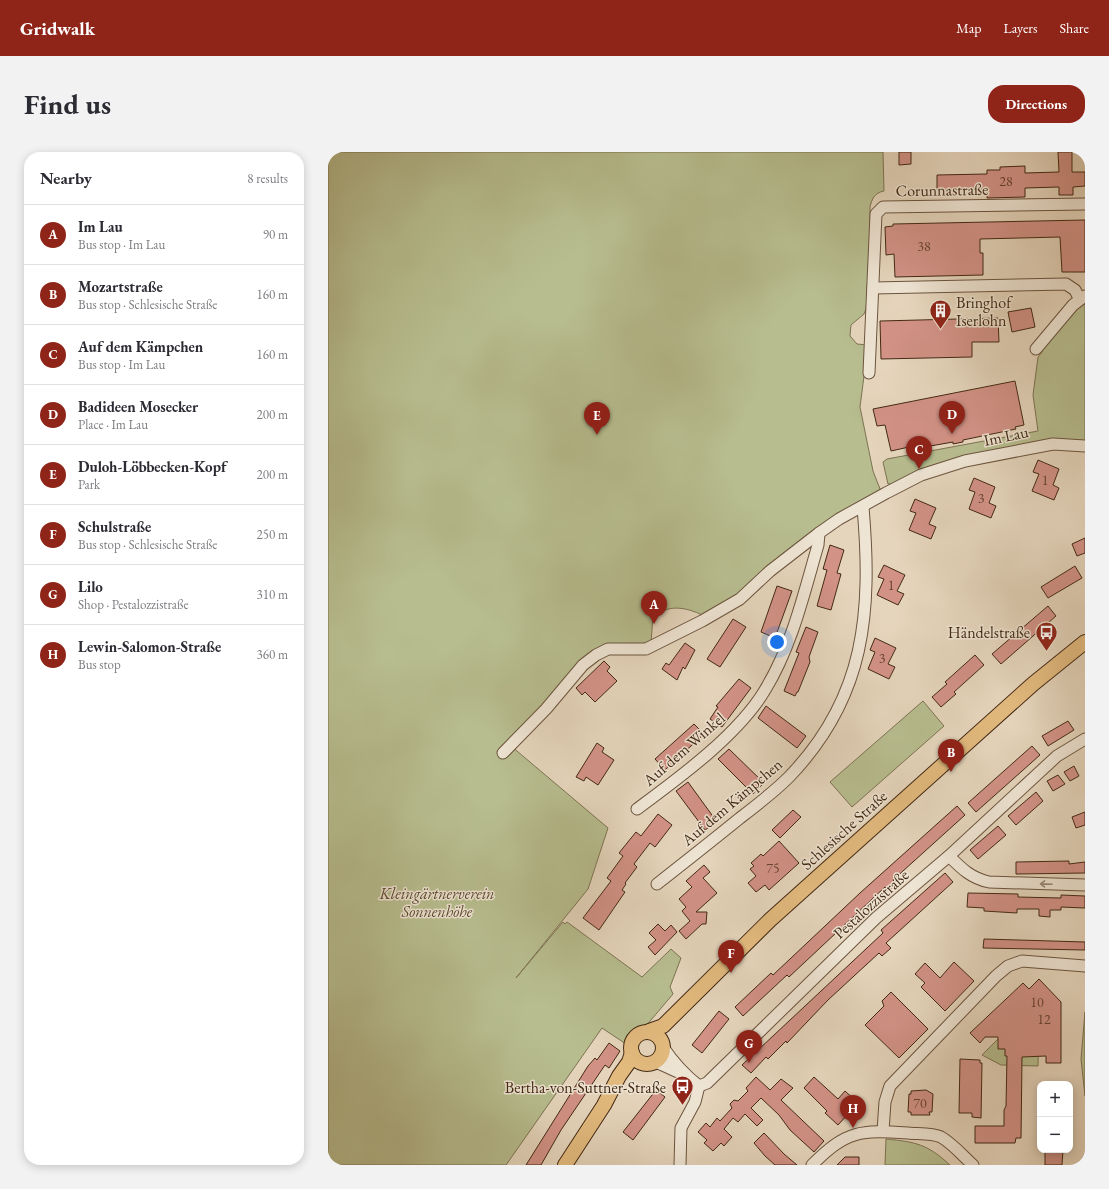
<!DOCTYPE html>
<meta charset="utf-8">
<style>
:root{--surface:#fff;--page:#f2f2f3;--text:#2b2b33;--muted:#7c7c81;--line:#e1e1e2;--accent:#8f2418}
body{margin:0;font-family:"EB Garamond",serif;background:var(--page);color:var(--text)}
.controls{position:absolute;right:12px;bottom:12px;display:grid;overflow:hidden;border-radius:8px;box-shadow:0 2px 10px #0003}
.controls button{width:36px;height:36px;display:grid;place-items:center;padding:0;border:0;border-bottom:1px solid var(--line);background:var(--surface);color:var(--text);font:20px sans-serif}
.you{position:absolute;left:449px;top:490px;width:14px;height:14px;margin:-10px;border:3px solid #fff;border-radius:50%;background:#1a73e8;box-shadow:0 0 0 6px #1a73e833}
.badge{display:grid;place-items:center;width:26px;height:26px;border-radius:50%;background:var(--accent);color:#fff;font-size:13px;font-weight:700}
.pin{position:absolute;translate:-50% -33px;filter:drop-shadow(0 1px 2px #0008)}
.pin::after{content:'';position:absolute;top:21px;width:14px;height:12px;background:inherit;clip-path:polygon(0 0,100% 0,50% 100%)}
.list{margin:0;padding:0;list-style:none}
h2{display:flex;justify-content:space-between;align-items:center;height:52px;margin:0;padding:0 16px;font-size:17px}
h2 small{font-size:13px;font-weight:400;color:var(--muted)}
.list li{display:grid;grid-template-columns:26px 1fr auto;gap:12px;align-items:center;box-sizing:border-box;height:60px;padding:0 16px;border-top:1px solid var(--line)}
.list b{display:block;font-size:15px;white-space:nowrap}
.list p{margin:0;font-size:13px;white-space:nowrap;color:var(--muted)}
.list em{font-size:13px;font-style:normal;color:var(--muted)}
.map{position:relative;flex:none;width:757px;height:1013px;overflow:hidden;border-radius:16px}
header{display:flex;align-items:center;gap:24px;box-sizing:border-box;height:56px;padding:0 20px;background:var(--accent);color:#fff}
header strong{font-size:19px}
nav{display:flex;gap:22px;margin-inline-start:auto;font-size:14px}
.intro{display:flex;align-items:center;justify-content:space-between;box-sizing:border-box;height:96px;padding:0 24px}
h1{margin:0;font-size:28px}
.button{padding:10px 18px;border-radius:16px;background:var(--accent);color:#fff;font-size:14px;font-weight:700}
main{display:flex;gap:24px;padding:0 24px}
aside{flex:1;background:var(--surface);border-radius:16px;box-shadow:0 2px 10px #0003}
.map>svg:first-child{display:block}
.green{fill:#b7bd8f;stroke:#7d7352}
.building{fill:#d29286;stroke:#432914}
.lines{fill:none;stroke-linecap:round;stroke-linejoin:round}
.minor-casing{stroke:#6c543e;stroke-width:13}
.major-casing{stroke:#432914;stroke-width:16}
.minor{stroke:#eee4d3;stroke-width:11}
.major{stroke:#e2ba7e;stroke-width:14}
.oneway{stroke:#988674}
.labels{text-anchor:middle;dominant-baseline:central;stroke-width:3;stroke-linejoin:round;paint-order:stroke}
.number-label{font-size:14px;fill:#674330}
.street-label{font-size:16px;fill:#432914;stroke:#eee4d3}
.poi-label{font-size:16px;fill:#432914;stroke:#eee4d3;text-anchor:end}
.park-label{font-size:16px;font-style:italic;fill:#5a472d;stroke:#eee4d3}
</style>
<header>
<strong>Gridwalk</strong>
<nav><a>Map</a><a>Layers</a><a>Share</a></nav>
</header>
<div class="intro"><h1>Find us</h1><a class="button">Directions</a></div>
<main>
<aside>
<h2>Nearby<small>8 results</small></h2>
<ul class="list">
<li><span class="badge">A</span><div><b>Im Lau</b><p>Bus stop · Im Lau</p></div><em>90 m</em></li>
<li><span class="badge">B</span><div><b>Mozartstraße</b><p>Bus stop · Schlesische Straße</p></div><em>160 m</em></li>
<li><span class="badge">C</span><div><b>Auf dem Kämpchen</b><p>Bus stop · Im Lau</p></div><em>160 m</em></li>
<li><span class="badge">D</span><div><b>Badideen Mosecker</b><p>Place · Im Lau</p></div><em>200 m</em></li>
<li><span class="badge">E</span><div><b>Duloh-Löbbecken-Kopf</b><p>Park</p></div><em>200 m</em></li>
<li><span class="badge">F</span><div><b>Schulstraße</b><p>Bus stop · Schlesische Straße</p></div><em>250 m</em></li>
<li><span class="badge">G</span><div><b>Lilo</b><p>Shop · Pestalozzistraße</p></div><em>310 m</em></li>
<li><span class="badge">H</span><div><b>Lewin-Salomon-Straße</b><p>Bus stop</p></div><em>360 m</em></li>
</ul>
</aside>
<div class="map">
<svg width="757" height="1013" viewBox="0 0 757 1013">
<rect width="100%" height="100%" fill="#e5d5bc"/>
<filter id="stains"><feTurbulence type="fractalNoise" baseFrequency=".005" numOctaves="4"/><feColorMatrix values="0 0 0 0 .2 0 0 0 0 .09 0 0 0 0 .02 0 0 0 .5 -.17"/></filter>
<radialGradient id="worn" r=".72"><stop offset=".6" stop-color="#630" stop-opacity="0"/><stop offset="1" stop-color="#630" stop-opacity=".3"/></radialGradient>
<g class="green">
<path d="M 0,0 L 555,0 L 556,39 C 546,41 544,47 542,55 L 542,121 L 538,157 L 536,162 L 523,173 L 522,184 L 529,192 L 540,193 L 532,255 L 545,319 L 554,342 L 410,447 L 379,465 C 359,456 345,451 325,464 L 323,491 L 274,494 L 263,500 L 183,594 L 280,676 L 260,737 L 188,826 L 235,770 L 237,772 L 239,770 L 314,825 L 343,797 L 353,806 L 342,835 L 345,842 L 301,894 L 274,876 L 178,1013 L 0,1013 Z"/>
<path d="M 757,147 L 757,292 L 725,289 L 564,332 L 560,332 L 555,310 L 559,307 L 710,279 L 705,243 L 710,205 L 714,200 L 715,195 Z"/>
<path d="M 595,549 L 616,574 L 524,655 L 502,630 Z"/>
<path d="M 704,853 L 711,861 L 710,914 L 673,913 L 654,903 Z"/>
<path d="M 757,860 L 757,944 L 753,907 Z"/>
<path d="M 558,987 C 588,990 599,992 622,1013 L 557,1013 Z"/>
</g>
<g class="building">
<path d="M 571,0 L 583,0 L 583,12 L 571,13 Z"/>
<path d="M 730,0 L 744,0 L 744,20 L 757,20 L 757,34 L 745,35 L 745,43 L 731,43 L 731,35 L 697,36 L 697,45 L 659,46 L 659,37 L 609,38 L 609,23 L 659,22 L 659,18 L 672,18 L 672,15 L 697,14 L 697,21 L 731,20 Z"/>
<path d="M 757,68 L 757,120 L 734,120 L 732,85 L 652,87 L 652,101 L 655,101 L 655,123 L 567,125 L 566,102 L 558,103 L 557,75 L 565,74 L 565,72 Z"/>
<path d="M 703,156 L 707,175 L 684,180 L 680,160 Z"/>
<path d="M 670,166 L 671,190 L 644,190 L 644,205 L 553,207 L 552,169 Z"/>
<path d="M 687,229 L 696,273 L 687,275 L 688,277 L 635,288 L 635,290 L 625,292 L 625,290 L 591,296 L 590,293 L 563,299 L 557,273 L 549,274 L 545,257 Z"/>
<path d="M 710,308 L 731,317 L 725,333 L 731,336 L 726,348 L 704,339 L 711,322 L 705,320 Z"/>
<path d="M 646,326 L 667,335 L 661,351 L 668,354 L 663,366 L 641,357 L 647,340 L 641,338 Z"/>
<path d="M 587,347 L 608,356 L 601,372 L 608,375 L 603,387 L 581,378 L 588,361 L 582,359 Z"/>
<path d="M 757,386 L 757,401 L 749,404 L 744,392 Z"/>
<path d="M 502,393 L 516,398 L 509,421 L 513,422 L 503,458 L 489,454 L 499,418 L 495,417 Z"/>
<path d="M 556,413 L 577,423 L 569,439 L 576,442 L 570,453 L 549,443 L 556,427 L 550,425 Z"/>
<path d="M 747,414 L 754,426 L 720,446 L 713,435 Z"/>
<path d="M 449,434 L 464,439 L 447,486 L 433,480 Z"/>
<path d="M 720,454 L 728,464 L 673,512 L 664,502 Z"/>
<path d="M 405,467 L 418,475 L 392,515 L 379,507 Z"/>
<path d="M 478,475 L 490,480 L 481,505 L 482,510 L 470,540 L 469,540 L 467,544 L 456,539 L 471,501 L 468,500 Z"/>
<path d="M 547,486 L 568,496 L 560,512 L 567,515 L 561,527 L 540,517 L 547,500 L 542,498 Z"/>
<path d="M 357,491 L 367,498 L 357,517 L 355,515 L 349,528 L 334,517 L 338,511 L 341,513 Z"/>
<path d="M 647,503 L 656,513 L 626,540 L 628,542 L 613,555 L 604,545 L 619,532 L 617,530 Z"/>
<path d="M 276,509 L 282,515 L 279,519 L 289,529 L 267,550 L 257,540 L 254,543 L 248,536 Z"/>
<path d="M 411,527 L 423,536 L 394,575 L 382,567 L 390,555 L 388,554 Z"/>
<path d="M 438,554 L 478,584 L 469,596 L 430,566 Z"/>
<path d="M 740,569 L 746,578 L 720,594 L 714,584 Z"/>
<path d="M 366,572 L 376,582 L 337,618 L 327,607 Z"/>
<path d="M 269,591 L 276,596 L 274,600 L 286,608 L 270,633 L 258,625 L 256,629 L 248,625 Z"/>
<path d="M 704,594 L 712,603 L 648,660 L 640,651 Z"/>
<path d="M 401,597 L 436,631 L 425,642 L 390,607 Z"/>
<path d="M 746,614 L 751,624 L 742,629 L 736,620 Z"/>
<path d="M 730,623 L 737,632 L 725,639 L 719,629 Z"/>
<path d="M 360,630 L 389,670 L 377,678 L 348,639 Z"/>
<path d="M 708,640 L 715,649 L 688,673 L 680,664 Z"/>
<path d="M 629,654 L 637,663 L 565,728 L 568,732 L 560,739 L 557,735 L 461,825 L 459,823 L 415,864 L 407,855 L 443,821 L 445,823 L 532,741 Z"/>
<path d="M 465,658 L 473,665 L 452,686 L 444,678 Z"/>
<path d="M 757,660 L 757,673 L 748,676 L 744,665 Z"/>
<path d="M 330,662 L 344,673 L 327,695 L 322,691 L 306,712 L 309,715 L 297,731 L 298,732 L 294,738 L 297,740 L 271,778 L 255,766 L 283,729 L 279,726 L 295,704 L 291,701 L 308,680 L 313,684 Z"/>
<path d="M 670,674 L 678,683 L 650,707 L 642,698 Z"/>
<path d="M 451,689 L 471,711 L 441,738 L 437,733 L 428,740 L 420,731 L 428,724 L 422,717 L 426,714 L 423,711 L 433,702 L 435,704 Z"/>
<path d="M 741,709 L 741,712 L 757,710 L 757,721 L 688,722 L 688,710 Z"/>
<path d="M 376,713 L 382,720 L 375,726 L 389,741 L 368,760 L 379,760 L 378,772 L 374,772 L 358,787 L 351,779 L 362,769 L 354,759 L 358,755 L 351,747 L 364,735 L 358,729 Z"/>
<path d="M 617,721 L 625,730 L 558,791 L 563,796 L 554,804 L 551,801 L 500,848 L 459,891 L 458,889 L 440,907 L 438,905 L 423,921 L 414,913 L 555,781 L 553,778 Z"/>
<path d="M 640,741 L 690,742 L 690,745 L 733,746 L 733,743 L 757,744 L 757,756 L 733,755 L 733,758 L 722,758 L 722,765 L 711,764 L 711,757 L 689,757 L 689,761 L 656,759 L 656,756 L 639,755 Z"/>
<path d="M 330,772 L 337,779 L 343,773 L 349,780 L 327,803 L 320,795 L 328,788 L 321,781 Z"/>
<path d="M 656,787 L 757,790 L 757,798 L 655,796 Z"/>
<path d="M 626,810 L 646,829 L 617,859 L 593,835 L 597,831 L 587,822 L 597,811 L 612,826 Z"/>
<path d="M 711,827 L 733,850 L 733,911 L 718,911 L 718,904 L 694,905 L 693,986 L 688,986 L 687,991 L 647,991 L 647,974 L 676,974 L 676,958 L 678,954 L 679,904 L 677,904 L 677,897 L 670,897 L 670,885 L 657,885 L 652,891 L 642,881 L 695,831 L 701,837 Z"/>
<path d="M 563,840 L 600,877 L 571,906 L 537,873 L 556,854 L 554,849 Z"/>
<path d="M 391,859 L 401,867 L 374,901 L 364,893 Z"/>
<path d="M 281,891 L 292,899 L 281,916 L 277,913 L 233,978 L 213,1013 L 198,1013 L 260,914 L 267,906 L 269,908 Z"/>
<path d="M 632,907 L 652,908 L 652,911 L 654,911 L 653,966 L 644,965 L 644,961 L 631,961 Z"/>
<path d="M 428,925 L 442,938 L 453,927 L 465,936 L 453,948 L 496,989 L 486,1000 L 462,978 L 451,963 L 433,946 L 423,956 L 435,968 L 429,974 L 417,962 L 410,970 L 405,966 L 396,977 L 404,985 L 396,994 L 393,991 L 385,999 L 376,991 L 379,988 L 370,980 L 378,971 L 382,975 L 389,966 L 392,969 L 404,956 L 402,952 L 406,948 L 410,949 L 420,939 L 418,936 Z"/>
<path d="M 486,925 L 510,947 L 517,939 L 530,951 L 510,973 L 497,961 L 499,959 L 476,936 Z"/>
<path d="M 328,938 L 337,945 L 305,988 L 295,980 Z"/>
<path d="M 598,938 L 605,942 L 604,960 L 601,960 L 602,963 L 583,963 L 583,960 L 580,960 L 581,942 L 583,942 L 583,939 Z"/>
<path d="M 436,981 L 456,1002 L 469,1013 L 447,1013 L 437,1004 L 426,991 Z"/>
<path d="M 717,998 L 735,998 L 734,1013 L 717,1013 Z"/>
<path d="M 517,1005 L 531,1005 L 531,1013 L 509,1013 Z"/>
</g>
<g class="lines">
<defs>
<g id="minor">
<path d="M 545,136 L 738,132 L 747,138 L 751,146"/>
<path d="M 708,197 L 745,153 L 757,144"/>
<path d="M 541,221 L 548,62 L 555,55 L 757,52"/>
<path d="M 175,601 L 218,557 L 255,513 L 268,503 L 280,497 L 318,497 L 374,469 L 412,447 L 442,419 L 491,381 L 511,367 L 558,341 L 593,323 L 637,309 L 725,292 L 757,294"/>
<path d="M 309,657 C 351,626 410,583 437,538 C 464,494 476,441 490,393 L 491,381"/>
<path d="M 621,704 C 634,717 643,726 661,730 L 757,733"/>
<path d="M 329,732 C 357,710 385,688 412,666 C 429,653 446,640 461,625 C 538,545 544,460 535,355"/>
<path d="M 335,895 C 345,910 357,923 371,934"/>
<path d="M 327,910 C 337,913 345,919 356,922"/>
<path d="M 371,934 L 379,931 L 548,766 L 621,704 L 729,604 L 757,587"/>
<path d="M 555,979 L 557,950 L 562,934 L 668,824 L 680,814 L 694,809 L 757,814"/>
<path d="M 352,1013 L 353,976 L 367,950 L 371,934"/>
<path d="M 484,1013 C 519,978 532,978 580,981 C 590,982 604,981 613,985 C 625,992 635,1004 645,1013"/>
</g>
<g id="major">
<path d="M 321,879 L 335,874 L 442,768 L 705,532 L 757,490"/>
<circle cx="319" cy="896" r="16"/>
<path d="M 237,1013 L 276,953 L 291,924 L 301,910 L 304,901"/>
</g>
</defs>
<use href="#minor" class="minor-casing"/>
<use href="#major" class="major-casing"/>
<use href="#minor" class="minor"/>
<use href="#major" class="major"/>
</g>
<defs><path id="oneway-shaft" d="M-6 0H5M1.5-3L5.5 0L1.5 3" fill="none" stroke-width="1.6" stroke-linecap="round" stroke-linejoin="round"/></defs>
<use class="oneway" href="#oneway-shaft" transform="translate(718 732) rotate(-178)"/>
<defs>
<symbol id="building-pin" viewBox="-11 -11 22 30"><path d="M0 17L-7.5 6A9.5 9.5 0 1 1 7.5 6Z" fill="#8f2418" stroke="#eee4d3"/><path d="M-4-6H4V6H1V3H-1V6H-4ZM-2.5-4.3h1.7v1.8h-1.7ZM.8-4.3h1.7v1.8H.8ZM-2.5-1h1.7V.8h-1.7ZM.8-1h1.7V.8H.8Z" fill="#fff"/></symbol>
<symbol id="bus-pin" viewBox="-11 -11 22 30"><path d="M0 17L-7.5 6A9.5 9.5 0 1 1 7.5 6Z" fill="#8f2418" stroke="#eee4d3"/><path d="M-5-6H5V4H4V6H2V4H-2V6H-4V4H-5ZM-3.5-4V0h7V-4ZM-3.5 1.2v1.5H-2V1.2ZM2 1.2v1.5H3.5V1.2Z" fill="#fff"/></symbol>
</defs>
<g fill-rule="evenodd">
<use href="#building-pin" x="600" y="146" width="25" height="34"/>
<use href="#bus-pin" x="706" y="468" width="25" height="34"/>
<use href="#bus-pin" x="342" y="922" width="25" height="34"/>
</g>
<g class="labels">
<g class="number-label">
<text x="678" y="29">28</text>
<text x="596" y="94">38</text>
<text x="717" y="328">1</text>
<text x="653" y="346">3</text>
<text x="563" y="433">1</text>
<text x="554" y="506">3</text>
<text x="445" y="716">75</text>
<text x="709" y="850">10</text>
<text x="716" y="867">12</text>
<text x="592" y="951">70</text>
</g>
<g class="street-label">
<text transform="translate(614 38) rotate(-1)">Corunnastraße</text>
<text transform="translate(678 284) rotate(-12)">Im Lau</text>
<text transform="translate(356 597) rotate(-41)">Auf dem Winkel</text>
<text transform="translate(404 650) rotate(-40)">Auf dem Kämpchen</text>
<text transform="translate(516 678) rotate(-42)">Schlesische Straße</text>
<text transform="translate(543 752) rotate(-42)">Pestalozzistraße</text>
</g>
<g class="poi-label">
<text x="628" y="150" text-anchor="start">Bringhof<tspan x="628" dy="18">Iserlohn</tspan></text>
<text x="702" y="480">Händelstraße</text>
<text x="338" y="935">Bertha-von-Suttner-Straße</text>
</g>
<g class="park-label">
<text x="109" y="741">Kleingärtnerverein<tspan x="109" dy="18">Sonnenhöhe</tspan></text>
</g>
</g>
<rect width="100%" height="100%" filter="url(#stains)"/>
<rect width="100%" height="100%" fill="url(#worn)"/>
</svg>
<div class="controls">
<button>+</button>
<button>−</button>
</div>
<div class="you"></div>
<div class="pin badge" style="left:326px;top:472px">A</div>
<div class="pin badge" style="left:623px;top:620px">B</div>
<div class="pin badge" style="left:591px;top:317px">C</div>
<div class="pin badge" style="left:624px;top:282px">D</div>
<div class="pin badge" style="left:269px;top:283px">E</div>
<div class="pin badge" style="left:403px;top:821px">F</div>
<div class="pin badge" style="left:421px;top:911px">G</div>
<div class="pin badge" style="left:525px;top:976px">H</div>
</div>
</main>
